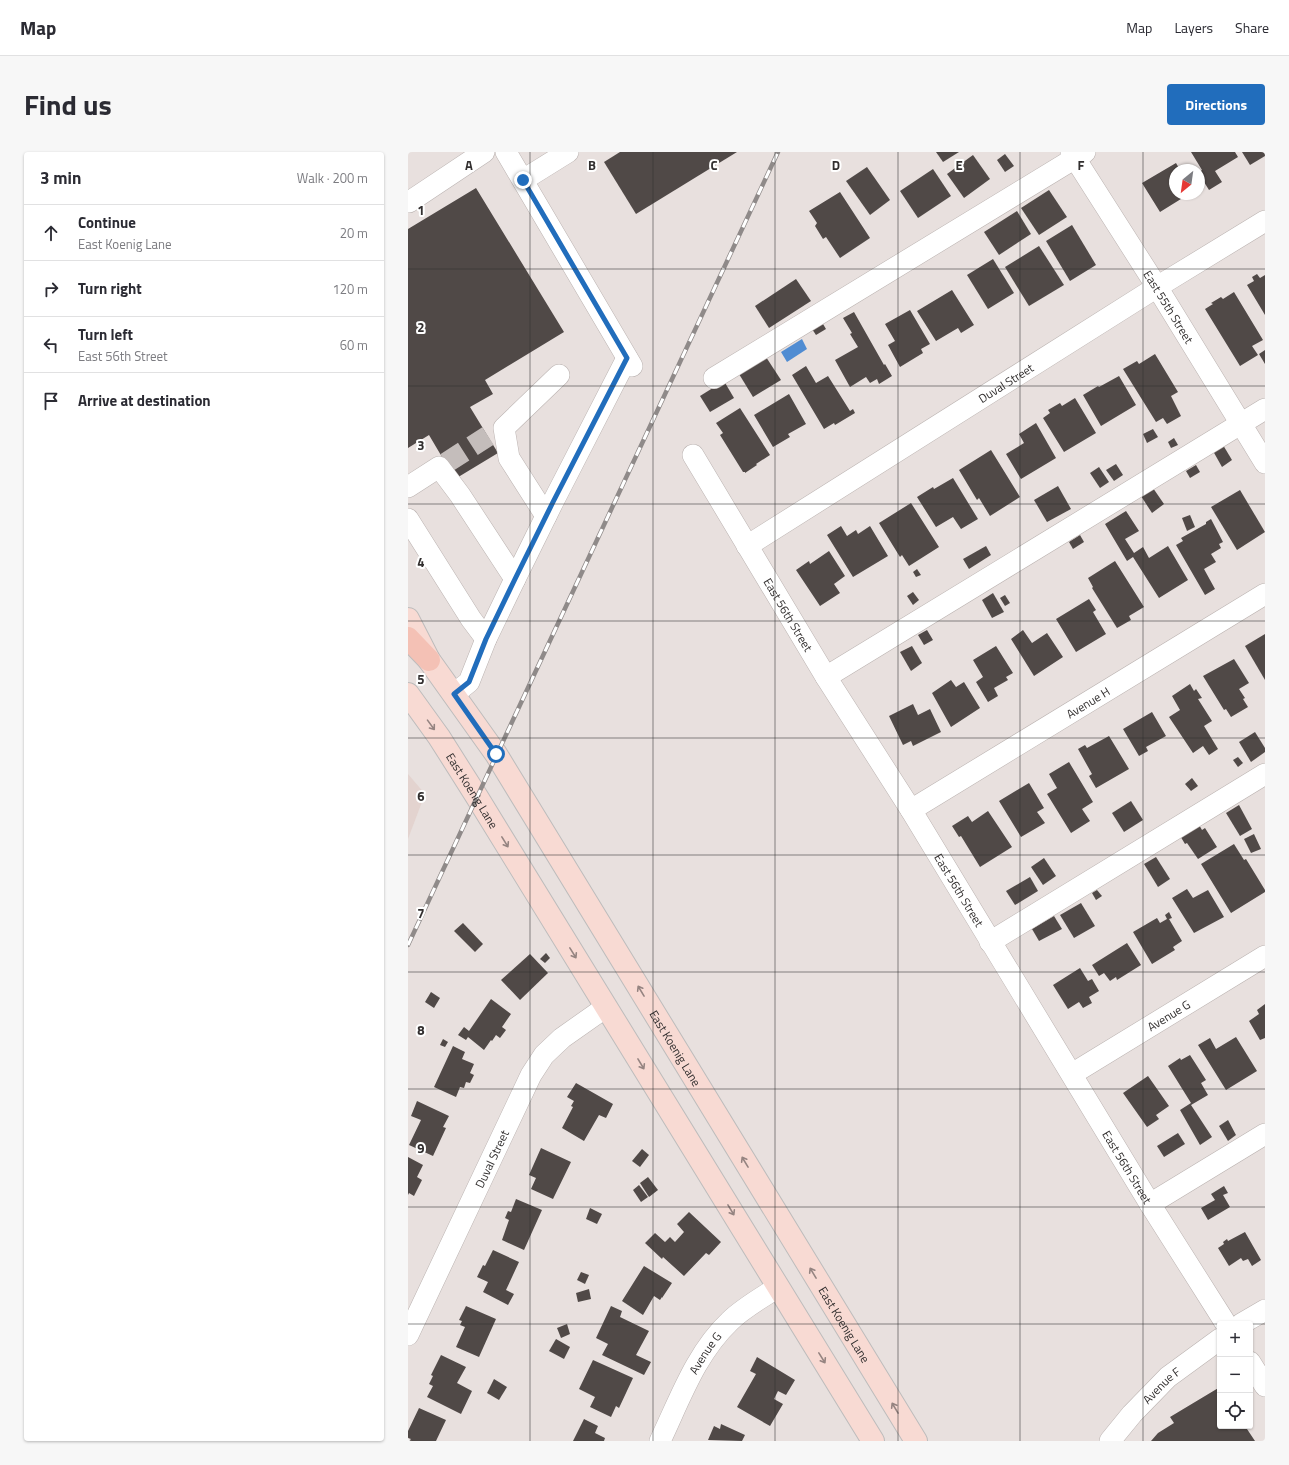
<!DOCTYPE html>
<meta charset="utf-8">
<style>
:root{--surface:#fff;--page:#f7f7f7;--text:#2b2b33;--muted:#7c7c81;--line:#e1e1e2;--accent:#216dbc}
body{margin:0;font-family:"Titillium Web",sans-serif;background:var(--page);color:var(--text)}
.controls{position:absolute;right:12px;bottom:12px;display:grid;overflow:hidden;border-radius:4px;box-shadow:0 1px 3px #0004}
.controls button{width:36px;height:36px;display:grid;place-items:center;padding:0;border:0;border-bottom:1px solid var(--line);background:var(--surface);color:var(--text);font:20px sans-serif}
.compass{position:absolute;left:761px;top:12px;width:36px;height:36px;border-radius:50%;background:var(--surface);box-shadow:0 1px 3px #0004;rotate:209deg}
.stop{position:absolute;width:12px;height:12px;margin:-9px;border:3px solid #216dbc;border-radius:50%;background:#fff}
.stop.end{background:#216dbc;border-color:#fff;box-shadow:0 1px 4px #0008}
.list{margin:0;padding:0;list-style:none}
h2{display:flex;justify-content:space-between;align-items:center;height:52px;margin:0;padding:0 16px;font-size:17px}
h2 small{font-size:13px;font-weight:400;color:var(--muted)}
.list li{display:grid;grid-template-columns:26px 1fr auto;gap:12px;align-items:center;box-sizing:border-box;height:56px;padding:0 16px;border-top:1px solid var(--line)}
.list b{display:block;font-size:15px;white-space:nowrap}
.list p{margin:0;font-size:13px;white-space:nowrap;color:var(--muted)}
.list em{font-size:13px;font-style:normal;color:var(--muted)}
.icon{flex:none;width:22px;height:22px;fill:none;stroke:currentColor;stroke-width:2;stroke-linecap:round;stroke-linejoin:round}
.map{position:relative;flex:none;width:857px;height:1289px;overflow:hidden;border-radius:4px}
header{display:flex;align-items:center;gap:24px;box-sizing:border-box;height:56px;padding:0 20px;background:var(--surface);border-bottom:1px solid var(--line)}
header strong{font-size:19px}
nav{display:flex;gap:22px;margin-inline-start:auto;font-size:14px}
.intro{display:flex;align-items:center;justify-content:space-between;box-sizing:border-box;height:96px;padding:0 24px}
h1{margin:0;font-size:28px}
.button{padding:10px 18px;border-radius:4px;background:var(--accent);color:#fff;font-size:14px;font-weight:700}
main{display:flex;gap:24px;padding:0 24px}
aside{flex:1;background:var(--surface);border-radius:4px;box-shadow:0 1px 3px #0004}
.map>svg:first-child{display:block}
.built{fill:#e3d3cf}
.water{fill:#508cd2}
.building{fill:#504947}
.lines{fill:none;stroke-linecap:round;stroke-linejoin:round}
.minor-tunnel{stroke:#c4bdbb;stroke-width:21;stroke-dasharray:21 10;stroke-linecap:butt}
.minor-casing{stroke:#bbb3b1;stroke-width:22}
.major-casing{stroke:#bdbcbc;stroke-width:24}
.highway-casing{stroke:#bdbcbc;stroke-width:24}
.minor{stroke:#fff;stroke-width:21}
.major{stroke:#f8dad3;stroke-width:22}
.highway{stroke:#f4c1b5;stroke-width:22}
.rail-casing{stroke:#8f8a89;stroke-width:4.5}
.rail{stroke:#fff;stroke-width:3;stroke-dasharray:9;stroke-linecap:butt}
.oneway{stroke:#958481}
.route{stroke:#216dbc;stroke-width:5}
.grid{fill:none;stroke:#322f2f;stroke-width:1;stroke-opacity:0.55}
.labels{text-anchor:middle;dominant-baseline:central;stroke-width:4;stroke-linejoin:round;paint-order:stroke}
.street-label{font-size:12px;fill:#322f2f;stroke:#fff}
.grid-label{font-size:13px;text-anchor:middle;font-weight:bold;fill:#322f2f;stroke:#fff;stroke-width:4;stroke-linejoin:round;paint-order:stroke}
</style>
<header>
<strong>Map</strong>
<nav><a>Map</a><a>Layers</a><a>Share</a></nav>
</header>
<div class="intro"><h1>Find us</h1><a class="button">Directions</a></div>
<main>
<aside>
<h2>3 min<small>Walk · 200 m</small></h2>
<ul class="list">
<li><svg class="icon" aria-label="ahead" viewBox="0 0 24 24"><path d="M12 20V5M6 11l6-6 6 6"/></svg><div><b>Continue</b><p>East Koenig Lane</p></div><em>20 m</em></li>
<li><svg class="icon" aria-label="right" viewBox="0 0 24 24"><path d="M7 20v-9h11M14 6l5 5-5 5"/></svg><div><b>Turn right</b></div><em>120 m</em></li>
<li><svg class="icon" aria-label="left" viewBox="0 0 24 24"><path d="M17 20v-9H6M10 6l-5 5 5 5"/></svg><div><b>Turn left</b><p>East 56th Street</p></div><em>60 m</em></li>
<li><svg class="icon" aria-label="arrive" viewBox="0 0 24 24"><path d="M6 21V4h12l-3 4 3 4H6"/></svg><div><b>Arrive at destination</b></div></li>
</ul>
</aside>
<div class="map">
<svg width="857" height="1289" viewBox="0 0 857 1289">
<rect width="100%" height="100%" fill="#e8e0de"/>
<path class="built" d="M 0,622 L 17,642 L 0,687 Z"/>
<path class="water" d="M 394,187 L 399,197 L 379,210 L 373,200 Z"/>
<g class="building">
<path d="M 212,0 L 329,0 L 228,62 L 196,10 Z"/>
<path d="M 528,0 L 551,0 L 535,10 Z"/>
<path d="M 783,0 L 827,0 L 830,5 L 807,19 L 814,30 L 801,38 L 791,22 L 791,20 L 794,18 Z"/>
<path d="M 834,0 L 857,0 L 857,4 L 842,13 Z"/>
<path d="M 597,2 L 606,14 L 597,20 L 589,8 Z"/>
<path d="M 565,3 L 582,27 L 556,46 L 539,22 Z"/>
<path d="M 768,11 L 772,18 L 767,18 L 767,42 L 781,42 L 752,60 L 734,31 Z"/>
<path d="M 459,15 L 482,48 L 462,63 L 438,29 Z"/>
<path d="M 525,17 L 543,44 L 510,66 L 492,39 Z"/>
<path d="M 68,36 L 156,180 L 77,228 L 85,242 L 62,255 L 90,301 L 47,327 L 21,283 L 0,296 L 0,77 Z"/>
<path d="M 641,38 L 659,65 L 631,83 L 613,56 Z"/>
<path d="M 432,40 L 462,86 L 432,106 L 418,85 L 415,87 L 407,74 L 409,71 L 401,59 Z"/>
<path d="M 609,59 L 623,82 L 591,103 L 576,80 Z"/>
<path d="M 664,73 L 688,113 L 662,129 L 638,89 Z"/>
<path d="M 631,94 L 656,133 L 621,154 L 597,115 Z"/>
<path d="M 585,107 L 606,141 L 580,157 L 559,123 Z"/>
<path d="M 849,122 L 852,126 L 857,123 L 857,163 L 839,133 L 846,129 L 844,125 Z"/>
<path d="M 388,127 L 403,149 L 361,176 L 347,154 Z"/>
<path d="M 544,138 L 566,173 L 553,181 L 550,176 L 528,189 L 509,159 Z"/>
<path d="M 826,140 L 855,188 L 844,194 L 850,203 L 832,214 L 797,157 L 805,152 L 803,151 L 813,145 L 815,147 Z"/>
<path d="M 502,158 L 522,192 L 513,197 L 515,201 L 492,215 L 480,193 L 487,189 L 477,172 Z"/>
<path d="M 446,160 L 476,213 L 477,212 L 484,224 L 471,232 L 469,227 L 462,231 L 458,225 L 442,235 L 427,208 L 450,195 L 442,182 L 444,181 L 435,166 Z"/>
<path d="M 412,167 L 418,177 L 408,183 L 402,174 Z"/>
<path d="M 857,198 L 857,212 L 851,202 Z"/>
<path d="M 747,202 L 770,240 L 763,244 L 773,264 L 759,272 L 755,266 L 748,270 L 715,217 L 729,209 L 731,212 Z"/>
<path d="M 358,205 L 373,228 L 345,245 L 331,222 Z"/>
<path d="M 398,214 L 408,231 L 420,224 L 442,259 L 445,257 L 447,261 L 427,273 L 426,271 L 416,277 L 384,223 Z"/>
<path d="M 711,224 L 728,253 L 693,274 L 675,243 L 690,234 L 691,235 Z"/>
<path d="M 316,229 L 326,246 L 302,260 L 292,244 Z"/>
<path d="M 381,242 L 398,272 L 380,282 L 382,285 L 365,295 L 346,263 Z"/>
<path d="M 667,246 L 688,281 L 656,300 L 635,266 L 642,261 L 640,258 L 652,251 L 654,254 Z"/>
<path d="M 332,256 L 362,303 L 348,312 L 349,313 L 337,321 L 337,320 L 335,320 L 312,283 L 315,281 L 308,271 Z"/>
<path d="M 628,271 L 648,306 L 613,327 L 598,302 L 616,291 L 611,282 Z"/>
<path d="M 745,277 L 750,285 L 739,291 L 735,282 Z"/>
<path d="M 766,286 L 770,293 L 763,296 L 760,290 Z"/>
<path d="M 815,293 L 824,308 L 814,315 L 805,299 Z"/>
<path d="M 583,298 L 612,345 L 582,364 L 571,346 L 569,348 L 551,318 Z"/>
<path d="M 708,312 L 715,323 L 706,329 L 698,318 Z"/>
<path d="M 788,313 L 792,320 L 782,326 L 778,319 Z"/>
<path d="M 691,315 L 701,330 L 692,336 L 682,321 Z"/>
<path d="M 545,326 L 570,367 L 553,377 L 545,365 L 528,375 L 509,345 L 525,335 L 526,337 Z"/>
<path d="M 650,334 L 663,357 L 639,370 L 626,348 Z"/>
<path d="M 745,336 L 756,352 L 744,361 L 733,344 Z"/>
<path d="M 832,338 L 857,380 L 829,398 L 803,355 Z"/>
<path d="M 503,351 L 531,395 L 501,414 L 494,403 L 492,405 L 471,371 Z"/>
<path d="M 718,359 L 731,379 L 717,387 L 726,401 L 735,395 L 741,406 L 760,394 L 780,428 L 751,446 L 725,405 L 719,409 L 697,372 Z"/>
<path d="M 782,363 L 787,375 L 779,379 L 774,366 Z"/>
<path d="M 803,367 L 815,390 L 811,392 L 813,396 L 803,402 L 808,410 L 796,417 L 807,437 L 797,443 L 768,393 L 775,389 L 773,386 L 798,372 L 798,370 Z"/>
<path d="M 433,374 L 439,384 L 448,378 L 450,382 L 462,374 L 480,404 L 445,425 L 419,383 Z"/>
<path d="M 672,383 L 676,390 L 665,397 L 661,390 Z"/>
<path d="M 578,394 L 583,403 L 561,417 L 555,407 Z"/>
<path d="M 421,399 L 437,424 L 426,432 L 432,441 L 412,454 L 388,418 L 401,409 L 402,412 Z"/>
<path d="M 707,409 L 736,455 L 721,464 L 723,468 L 709,476 L 684,436 L 685,435 L 680,426 Z"/>
<path d="M 509,417 L 513,423 L 508,425 L 505,420 Z"/>
<path d="M 505,440 L 511,448 L 505,453 L 499,444 Z"/>
<path d="M 585,441 L 596,460 L 584,466 L 574,448 Z"/>
<path d="M 597,443 L 602,451 L 597,454 L 592,446 Z"/>
<path d="M 681,447 L 688,458 L 685,460 L 698,482 L 668,500 L 648,467 Z"/>
<path d="M 519,478 L 525,488 L 516,493 L 510,483 Z"/>
<path d="M 615,478 L 624,491 L 639,481 L 655,505 L 626,524 L 603,487 Z"/>
<path d="M 857,482 L 857,528 L 837,494 Z"/>
<path d="M 504,494 L 514,511 L 503,519 L 492,500 Z"/>
<path d="M 588,494 L 605,521 L 598,525 L 600,528 L 586,536 L 590,544 L 580,550 L 568,530 L 575,525 L 565,508 Z"/>
<path d="M 826,507 L 841,531 L 831,537 L 837,546 L 835,547 L 840,555 L 823,565 L 818,557 L 816,558 L 795,524 Z"/>
<path d="M 543,528 L 548,535 L 556,530 L 572,556 L 543,575 L 524,541 Z"/>
<path d="M 782,532 L 786,539 L 788,537 L 794,546 L 790,547 L 804,569 L 796,574 L 810,597 L 801,603 L 795,594 L 785,601 L 761,565 L 772,558 L 764,544 Z"/>
<path d="M 505,552 L 510,563 L 522,557 L 533,580 L 505,594 L 503,589 L 495,593 L 481,564 Z"/>
<path d="M 744,560 L 758,584 L 738,595 L 740,599 L 731,604 L 715,577 Z"/>
<path d="M 847,580 L 857,596 L 857,600 L 843,610 L 831,590 Z"/>
<path d="M 701,584 L 721,617 L 688,636 L 681,624 L 684,622 L 670,597 L 677,593 L 679,596 Z"/>
<path d="M 830,605 L 835,611 L 830,615 L 825,608 Z"/>
<path d="M 661,610 L 685,650 L 674,657 L 682,669 L 663,681 L 639,642 L 649,636 L 641,622 Z"/>
<path d="M 784,626 L 790,634 L 783,639 L 777,632 Z"/>
<path d="M 621,631 L 636,656 L 629,660 L 637,671 L 613,685 L 591,649 Z"/>
<path d="M 723,649 L 735,668 L 716,680 L 704,661 Z"/>
<path d="M 831,653 L 844,677 L 832,684 L 818,661 Z"/>
<path d="M 580,659 L 604,695 L 572,715 L 553,684 L 551,685 L 544,674 L 560,664 L 564,670 Z"/>
<path d="M 790,671 L 794,678 L 797,676 L 809,695 L 790,707 L 779,691 L 777,692 L 771,682 Z"/>
<path d="M 846,682 L 853,697 L 843,701 L 836,687 Z"/>
<path d="M 826,692 L 836,708 L 838,707 L 857,738 L 857,740 L 823,761 L 793,712 Z"/>
<path d="M 748,705 L 762,727 L 750,735 L 736,712 Z"/>
<path d="M 636,706 L 648,724 L 635,733 L 623,715 Z"/>
<path d="M 622,725 L 630,739 L 607,753 L 598,739 Z"/>
<path d="M 779,737 L 785,746 L 800,738 L 816,765 L 786,781 L 764,746 Z"/>
<path d="M 689,738 L 694,744 L 688,748 L 684,741 Z"/>
<path d="M 673,751 L 687,774 L 666,786 L 652,763 Z"/>
<path d="M 761,760 L 764,766 L 761,767 L 774,789 L 765,795 L 767,798 L 744,812 L 725,780 L 749,766 L 752,771 L 759,767 L 757,763 Z"/>
<path d="M 646,764 L 654,777 L 631,789 L 624,777 Z"/>
<path d="M 55,771 L 75,792 L 67,800 L 46,779 Z"/>
<path d="M 719,791 L 733,813 L 709,828 L 708,825 L 702,829 L 696,821 L 691,824 L 684,813 Z"/>
<path d="M 138,801 L 142,806 L 137,811 L 132,807 Z"/>
<path d="M 122,802 L 140,821 L 112,848 L 93,828 Z"/>
<path d="M 672,816 L 680,829 L 684,827 L 691,839 L 681,845 L 684,851 L 675,856 L 671,850 L 660,857 L 645,833 Z"/>
<path d="M 23,840 L 32,846 L 26,856 L 17,850 Z"/>
<path d="M 83,847 L 103,862 L 94,875 L 98,878 L 92,886 L 88,883 L 84,889 L 83,888 L 76,898 L 60,885 L 58,888 L 50,883 L 56,875 L 61,879 Z"/>
<path d="M 857,852 L 857,886 L 852,888 L 841,869 L 851,862 L 849,858 Z"/>
<path d="M 828,885 L 849,919 L 818,938 L 790,893 L 802,886 L 808,897 Z"/>
<path d="M 35,887 L 40,890 L 37,895 L 32,893 Z"/>
<path d="M 45,894 L 57,900 L 54,907 L 66,912 L 62,921 L 66,923 L 62,931 L 58,930 L 56,936 L 52,935 L 48,945 L 26,935 Z"/>
<path d="M 782,903 L 798,928 L 793,931 L 800,943 L 783,953 L 804,985 L 792,993 L 772,958 L 783,951 L 760,914 L 772,906 L 773,908 Z"/>
<path d="M 740,924 L 761,954 L 748,963 L 751,967 L 739,975 L 715,941 Z"/>
<path d="M 168,931 L 205,952 L 198,966 L 191,963 L 176,989 L 154,976 L 165,955 L 163,954 L 166,949 L 159,945 Z"/>
<path d="M 9,949 L 41,964 L 35,975 L 38,976 L 25,1004 L 1,993 L 13,968 L 3,964 Z"/>
<path d="M 820,968 L 828,983 L 820,989 L 811,974 Z"/>
<path d="M 770,981 L 777,992 L 756,1005 L 749,994 Z"/>
<path d="M 133,996 L 163,1010 L 145,1047 L 123,1037 L 128,1026 L 121,1023 Z"/>
<path d="M 234,997 L 241,1003 L 232,1015 L 224,1009 Z"/>
<path d="M 0,1005 L 15,1013 L 9,1025 L 14,1028 L 6,1044 L 1,1041 L 0,1043 Z"/>
<path d="M 240,1025 L 250,1038 L 241,1045 L 232,1031 Z"/>
<path d="M 231,1033 L 240,1045 L 233,1050 L 225,1038 Z"/>
<path d="M 816,1034 L 820,1041 L 815,1043 L 822,1055 L 800,1068 L 793,1056 L 807,1048 L 803,1042 Z"/>
<path d="M 108,1047 L 134,1058 L 116,1098 L 94,1088 L 101,1068 L 97,1066 L 100,1059 L 103,1060 Z"/>
<path d="M 182,1056 L 194,1062 L 189,1072 L 178,1067 Z"/>
<path d="M 281,1060 L 313,1090 L 301,1103 L 298,1101 L 276,1124 L 255,1105 L 254,1107 L 237,1091 L 247,1081 L 257,1090 L 262,1085 L 267,1090 L 276,1080 L 269,1072 Z"/>
<path d="M 837,1080 L 853,1108 L 844,1114 L 840,1107 L 835,1109 L 833,1106 L 821,1114 L 810,1096 L 816,1092 L 815,1090 L 819,1087 L 820,1089 Z"/>
<path d="M 85,1098 L 111,1110 L 98,1138 L 106,1142 L 100,1153 L 75,1140 L 80,1130 L 69,1125 L 75,1113 L 77,1114 Z"/>
<path d="M 236,1114 L 264,1131 L 254,1146 L 254,1145 L 252,1148 L 246,1144 L 235,1163 L 214,1149 Z"/>
<path d="M 173,1120 L 181,1123 L 177,1132 L 169,1128 Z"/>
<path d="M 181,1137 L 183,1147 L 170,1150 L 168,1141 Z"/>
<path d="M 58,1154 L 88,1167 L 71,1205 L 48,1195 L 57,1175 L 52,1173 L 54,1169 L 51,1168 Z"/>
<path d="M 203,1154 L 214,1159 L 212,1165 L 241,1179 L 228,1203 L 243,1210 L 236,1223 L 194,1203 L 200,1192 L 188,1186 Z"/>
<path d="M 159,1172 L 162,1182 L 153,1186 L 149,1176 Z"/>
<path d="M 148,1187 L 162,1195 L 156,1207 L 141,1199 Z"/>
<path d="M 33,1203 L 58,1215 L 49,1231 L 64,1239 L 53,1262 L 19,1245 L 25,1234 L 21,1232 L 25,1224 L 23,1223 Z"/>
<path d="M 349,1205 L 387,1228 L 378,1243 L 370,1239 L 366,1247 L 375,1252 L 362,1274 L 329,1255 L 348,1222 L 342,1219 Z"/>
<path d="M 185,1208 L 225,1226 L 211,1256 L 208,1254 L 203,1265 L 182,1255 L 187,1245 L 171,1237 Z"/>
<path d="M 86,1227 L 99,1235 L 91,1248 L 79,1241 Z"/>
<path d="M 812,1235 L 812,1274 L 837,1274 L 847,1289 L 743,1289 L 750,1281 L 766,1271 L 762,1265 Z"/>
<path d="M 11,1256 L 38,1268 L 28,1289 L 1,1289 L 3,1287 L 0,1286 L 0,1279 Z"/>
<path d="M 176,1267 L 190,1274 L 187,1281 L 197,1286 L 196,1289 L 165,1289 Z"/>
<path d="M 313,1272 L 337,1283 L 334,1289 L 300,1288 L 306,1274 L 312,1277 Z"/>
</g>
<g class="lines">
<path class="minor-tunnel" d="M 38,311 L 80,284"/>
<defs>
<g id="minor">
<path d="M 98,0 L 224,214"/>
<path id="s1" d="M 663,0 L 749,135 L 857,311"/>
<path d="M 115,28 L 160,0"/>
<path d="M 1,50 L 76,0"/>
<path d="M 306,226 L 677,0"/>
<path id="s2" d="M 285,303 L 418,525 L 503,658 L 742,1052 L 818,1172"/>
<path d="M 0,335 L 31,315 L 52,343 L 107,427"/>
<path d="M 138,364 L 101,306 L 96,276 L 151,223"/>
<path d="M 0,367 L 63,467 L 78,487"/>
<path id="s3" d="M 339,394 L 749,135 L 857,69"/>
<path d="M 418,525 L 857,257"/>
<path d="M 46,542 L 61,530 L 78,487 L 107,427 L 145,350 L 219,206"/>
<path id="s4" d="M 503,658 L 857,442"/>
<path d="M 582,790 L 857,622"/>
<path id="s5" d="M 664,922 L 857,804"/>
<path d="M 742,1052 L 857,982"/>
<path d="M 833,1172 L 857,1158"/>
<path id="s6" d="M 0,1183 L 123,923 L 136,903 L 154,886 L 198,855"/>
<path d="M 842,1210 L 857,1234"/>
<path id="s7" d="M 252,1289 C 272,1247 288,1201 322,1169 C 335,1156 355,1145 370,1135"/>
<path id="s8" d="M 702,1289 L 724,1262 L 760,1225 L 812,1187"/>
</g>
<g id="major">
<path id="s9" d="M 0,467 L 21,508 L 88,602 L 508,1289"/>
<path id="s10" d="M 0,542 L 31,585 L 69,645 L 465,1289"/>
</g>
<path id="highway" d="M 0,486 L 21,508"/>
</defs>
<use href="#minor" class="minor-casing"/>
<use href="#major" class="major-casing"/>
<use href="#highway" class="highway-casing"/>
<use href="#minor" class="minor"/>
<use href="#major" class="major"/>
<use href="#highway" class="highway"/>
<defs>
<path id="rail" d="M 0,793 L 370,0"/>
</defs>
<use href="#rail" class="rail-casing"/>
<use href="#rail" class="rail"/>
</g>
<defs><path id="oneway-shaft" d="M-6 0H5M1.5-3L5.5 0L1.5 3" fill="none" stroke-width="1.6" stroke-linecap="round" stroke-linejoin="round"/></defs>
<g class="oneway">
<use href="#oneway-shaft" transform="translate(23 573) rotate(54)"/>
<use href="#oneway-shaft" transform="translate(97 690) rotate(58)"/>
<use href="#oneway-shaft" transform="translate(165 801) rotate(58)"/>
<use href="#oneway-shaft" transform="translate(233 839) rotate(-121)"/>
<use href="#oneway-shaft" transform="translate(233 912) rotate(59)"/>
<use href="#oneway-shaft" transform="translate(337 1010) rotate(-121)"/>
<use href="#oneway-shaft" transform="translate(323 1058) rotate(59)"/>
<use href="#oneway-shaft" transform="translate(405 1121) rotate(-121)"/>
<use href="#oneway-shaft" transform="translate(414 1206) rotate(58)"/>
<use href="#oneway-shaft" transform="translate(487 1256) rotate(-121)"/>
</g>
<g class="lines">
<path class="route" d="M 88,602 L 46,542 L 61,530 L 78,487 L 107,427 L 145,350 L 219,206 L 115,28"/>
</g>
<path class="grid" d="M 122,0 L 122,1289M 245,0 L 245,1289M 367,0 L 367,1289M 490,0 L 490,1289M 612,0 L 612,1289M 735,0 L 735,1289M 0,117 L 857,117M 0,234 L 857,234M 0,352 L 857,352M 0,469 L 857,469M 0,586 L 857,586M 0,703 L 857,703M 0,820 L 857,820M 0,937 L 857,937M 0,1055 L 857,1055M 0,1172 L 857,1172"/>
<g class="labels">
<g class="street-label">
<text stroke="none"><textPath href="#s1" startOffset="183">East 55th Street</textPath></text>
<text stroke="none"><textPath href="#s3" startOffset="306">Duval Street</textPath></text>
<text stroke="none"><textPath href="#s2" startOffset="186">East 56th Street</textPath></text>
<text stroke="none"><textPath href="#s4" startOffset="207">Avenue H</textPath></text>
<text stroke="none"><textPath href="#s10" startOffset="116">East Koenig Lane</textPath></text>
<text stroke="none"><textPath href="#s2" startOffset="510">East 56th Street</textPath></text>
<text stroke="none"><textPath href="#s5" startOffset="113">Avenue G</textPath></text>
<text stroke="none"><textPath href="#s9" startOffset="506">East Koenig Lane</textPath></text>
<text stroke="none"><textPath href="#s6" startOffset="195">Duval Street</textPath></text>
<text stroke="none"><textPath href="#s2" startOffset="834">East 56th Street</textPath></text>
<text stroke="none"><textPath href="#s9" startOffset="830">East Koenig Lane</textPath></text>
<text stroke="none"><textPath href="#s7" startOffset="99">Avenue G</textPath></text>
<text stroke="none"><textPath href="#s8" startOffset="76">Avenue F</textPath></text>
</g>
</g>
<g class="grid-label">
<text x="61" y="18">A</text>
<text x="184" y="18">B</text>
<text x="306" y="18">C</text>
<text x="428" y="18">D</text>
<text x="551" y="18">E</text>
<text x="673" y="18">F</text>
<text x="13" y="63">1</text>
<text x="13" y="180">2</text>
<text x="13" y="298">3</text>
<text x="13" y="415">4</text>
<text x="13" y="532">5</text>
<text x="13" y="649">6</text>
<text x="13" y="766">7</text>
<text x="13" y="883">8</text>
<text x="13" y="1001">9</text>
</g>
</svg>
<div class="controls">
<button>+</button>
<button>−</button>
<button><svg class="icon" aria-label="locate" viewBox="0 0 24 24"><circle cx="12" cy="12" r="6"/><path d="M12 2v4M12 18v4M2 12h4M18 12h4"/></svg></button>
</div>
<svg class="compass" viewBox="-18 -18 36 36"><path d="M0-13l5 13h-10z" fill="#e53935"/><path d="M0 13l5-13h-10z" fill="#7c7c81"/></svg>
<div class="stop" style="left:88px;top:602px"></div>
<div class="stop end" style="left:115px;top:28px"></div>
</div>
</main>
